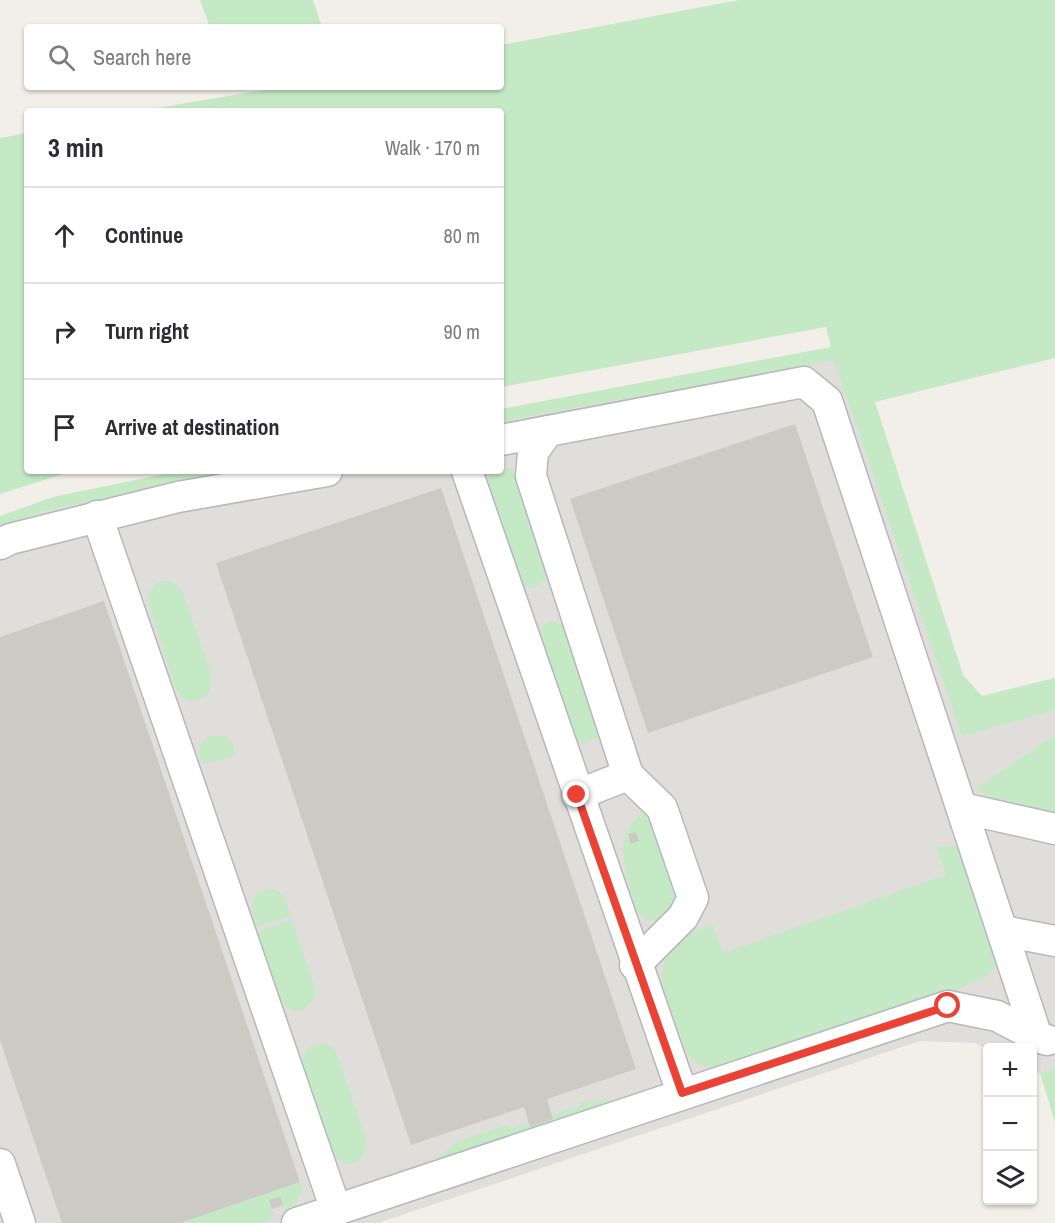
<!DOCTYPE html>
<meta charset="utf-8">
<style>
:root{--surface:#fff;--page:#f7f7f7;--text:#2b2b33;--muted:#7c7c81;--line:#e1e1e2}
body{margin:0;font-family:"Archivo Narrow",sans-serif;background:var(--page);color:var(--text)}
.controls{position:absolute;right:18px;bottom:18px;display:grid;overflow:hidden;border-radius:6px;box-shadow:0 2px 4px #0004}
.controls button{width:54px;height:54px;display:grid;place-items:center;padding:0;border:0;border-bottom:2px solid var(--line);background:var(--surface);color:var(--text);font:30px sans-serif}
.stop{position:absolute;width:18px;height:18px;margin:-14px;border:4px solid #ea4335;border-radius:50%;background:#fff}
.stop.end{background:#ea4335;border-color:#fff;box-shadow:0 2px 6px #0008}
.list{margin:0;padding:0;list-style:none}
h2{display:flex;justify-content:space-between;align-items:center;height:78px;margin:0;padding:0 24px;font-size:26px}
h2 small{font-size:20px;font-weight:400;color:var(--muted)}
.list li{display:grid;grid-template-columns:39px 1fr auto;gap:18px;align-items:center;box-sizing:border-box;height:96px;padding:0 24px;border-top:2px solid var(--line)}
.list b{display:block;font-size:22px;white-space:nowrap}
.list em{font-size:20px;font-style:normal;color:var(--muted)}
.icon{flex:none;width:33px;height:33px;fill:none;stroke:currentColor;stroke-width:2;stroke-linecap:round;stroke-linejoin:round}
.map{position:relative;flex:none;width:1055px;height:1223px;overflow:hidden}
.search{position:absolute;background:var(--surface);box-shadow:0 2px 4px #0004;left:24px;top:24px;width:480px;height:66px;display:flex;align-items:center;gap:15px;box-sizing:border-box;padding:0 21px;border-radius:6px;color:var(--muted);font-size:22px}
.panel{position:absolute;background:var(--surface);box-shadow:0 2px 4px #0004;left:24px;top:108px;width:480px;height:366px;border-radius:6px}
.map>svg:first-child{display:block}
.industrial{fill:#e0deda}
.green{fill:#c5e8c5}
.building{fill:#cccac5}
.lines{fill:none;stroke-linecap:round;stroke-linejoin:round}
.minor-casing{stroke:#b5b8bc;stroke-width:33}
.minor{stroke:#fff;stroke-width:30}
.route{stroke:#ea4335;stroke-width:8}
</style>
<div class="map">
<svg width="1055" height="1223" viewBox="0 0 1055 1223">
<rect width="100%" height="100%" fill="#f1efe8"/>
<path class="industrial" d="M 834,359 L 962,735 L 1055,710 L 1055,1068 L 1040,1073 L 1033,1070 L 1032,1048 L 987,1049 L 975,1043 L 920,1041 L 378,1223 L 0,1223 L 0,528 L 41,512 L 240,471 L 501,471 L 501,422 Z"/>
<g class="green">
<path d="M 200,0 L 313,0 L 322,27 L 210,27 Z"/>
<path d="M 739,0 L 1055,0 L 1055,358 L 875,402 L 963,675 L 982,696 L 1055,678 L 1055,710 L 962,736 L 834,360 L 501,422 L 501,409 L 831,347 L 826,327 L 501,387 L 501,111 L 139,111 L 282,87 L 501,87 L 501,45 Z"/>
<path d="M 27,133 L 27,471 L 73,471 L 0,494 L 0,138 Z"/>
<path d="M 509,468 L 516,474 L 550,568 L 547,579 L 534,588 L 520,585 L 485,490 L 490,473 Z"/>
<path d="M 179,471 L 240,471 L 41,512 L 0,528 L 0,516 L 53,497 Z"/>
<path d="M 159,581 C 171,581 177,583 183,593 L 211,673 C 214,690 208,698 191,702 L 181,697 L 175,687 L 149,605 L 148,592 Z"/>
<path d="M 554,622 L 562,624 L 569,630 L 601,730 L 597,738 L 585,743 L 569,737 L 538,632 L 545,624 Z"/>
<path d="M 215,735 L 226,737 L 232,742 L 235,753 L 230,757 L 204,764 L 200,760 C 198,748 201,738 215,735 Z"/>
<path d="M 1055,735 L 1055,820 L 989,799 L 977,788 Z"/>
<path d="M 643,813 L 650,815 L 677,894 C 676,912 656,932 639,913 C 631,904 621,853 624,840 C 626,830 635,818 643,813 Z"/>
<path d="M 951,846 L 962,849 L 1002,953 L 997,967 L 984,978 L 937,997 L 713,1069 L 695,1062 L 685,1050 L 661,981 L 665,956 L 677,939 L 712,923 L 723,953 L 946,875 L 936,847 Z"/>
<path d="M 274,889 L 284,896 L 291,916 L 256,927 C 249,908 249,888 274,889 Z"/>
<path d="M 292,920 L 316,991 L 314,999 L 302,1011 L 294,1011 L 282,1002 L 257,932 Z"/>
<path d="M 324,1043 L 335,1049 L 366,1138 L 363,1158 L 349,1165 L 333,1157 L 302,1064 C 303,1050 310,1044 324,1043 Z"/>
<path d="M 1055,1068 L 1055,1122 L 1040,1073 Z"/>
<path d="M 608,1100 L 610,1103 L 439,1162 L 435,1160 L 459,1141 L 505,1126 L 510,1129 L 579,1106 L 581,1102 Z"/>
<path d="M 300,1182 L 303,1187 L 296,1203 L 285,1212 L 280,1197 L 269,1200 L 275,1218 L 262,1223 L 180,1223 Z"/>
</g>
<g class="building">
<path d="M 795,424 L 873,657 L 648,733 L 570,499 Z"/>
<path d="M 441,488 L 636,1069 L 547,1099 L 553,1119 L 530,1127 L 524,1107 L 411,1145 L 216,563 Z"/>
<path d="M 104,601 L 300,1182 L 180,1223 L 62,1223 L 0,1040 L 0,637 Z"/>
<path d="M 636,832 L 639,841 L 631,844 L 628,834 Z"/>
<path d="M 280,1197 L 283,1205 L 272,1209 L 269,1200 Z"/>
</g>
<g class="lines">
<defs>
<g id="minor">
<path d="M 548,431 L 533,452 L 531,476 L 628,775 L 662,808 L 693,898 L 683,917 L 635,965"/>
<path d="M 501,440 L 804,382 L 827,401 L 1037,1037"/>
<path d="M 467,471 L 682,1093"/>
<path d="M 97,516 L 336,1210"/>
<path d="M 0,544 L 10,539 L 178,497 L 327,471"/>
<path d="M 577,795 L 628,775"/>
<path d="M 962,808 L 1055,829"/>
<path d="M 1003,931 L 1055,941"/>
<path d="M 0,1164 L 20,1223"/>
<path d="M 297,1223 L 948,1006 L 997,1016 L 1037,1037 L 1047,1040"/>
</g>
</defs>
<use href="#minor" class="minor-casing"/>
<use href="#minor" class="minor"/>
</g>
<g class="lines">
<path class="route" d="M 577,795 L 682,1093 L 948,1006"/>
</g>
</svg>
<div class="controls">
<button>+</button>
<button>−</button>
<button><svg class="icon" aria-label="layers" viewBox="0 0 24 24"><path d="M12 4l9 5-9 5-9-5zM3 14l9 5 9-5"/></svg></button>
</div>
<div class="stop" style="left:948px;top:1006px"></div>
<div class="stop end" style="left:577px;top:795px"></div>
<div class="search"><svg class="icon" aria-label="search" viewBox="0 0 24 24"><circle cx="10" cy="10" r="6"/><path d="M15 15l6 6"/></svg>Search here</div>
<section class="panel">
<h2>3 min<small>Walk · 170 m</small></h2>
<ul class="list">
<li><svg class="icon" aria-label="ahead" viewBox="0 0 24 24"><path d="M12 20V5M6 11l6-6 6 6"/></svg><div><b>Continue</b></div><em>80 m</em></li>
<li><svg class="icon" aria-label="right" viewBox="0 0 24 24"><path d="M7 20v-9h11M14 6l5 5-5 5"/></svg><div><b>Turn right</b></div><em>90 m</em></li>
<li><svg class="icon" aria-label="arrive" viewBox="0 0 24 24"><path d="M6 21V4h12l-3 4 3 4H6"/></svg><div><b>Arrive at destination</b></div></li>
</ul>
</section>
</div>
